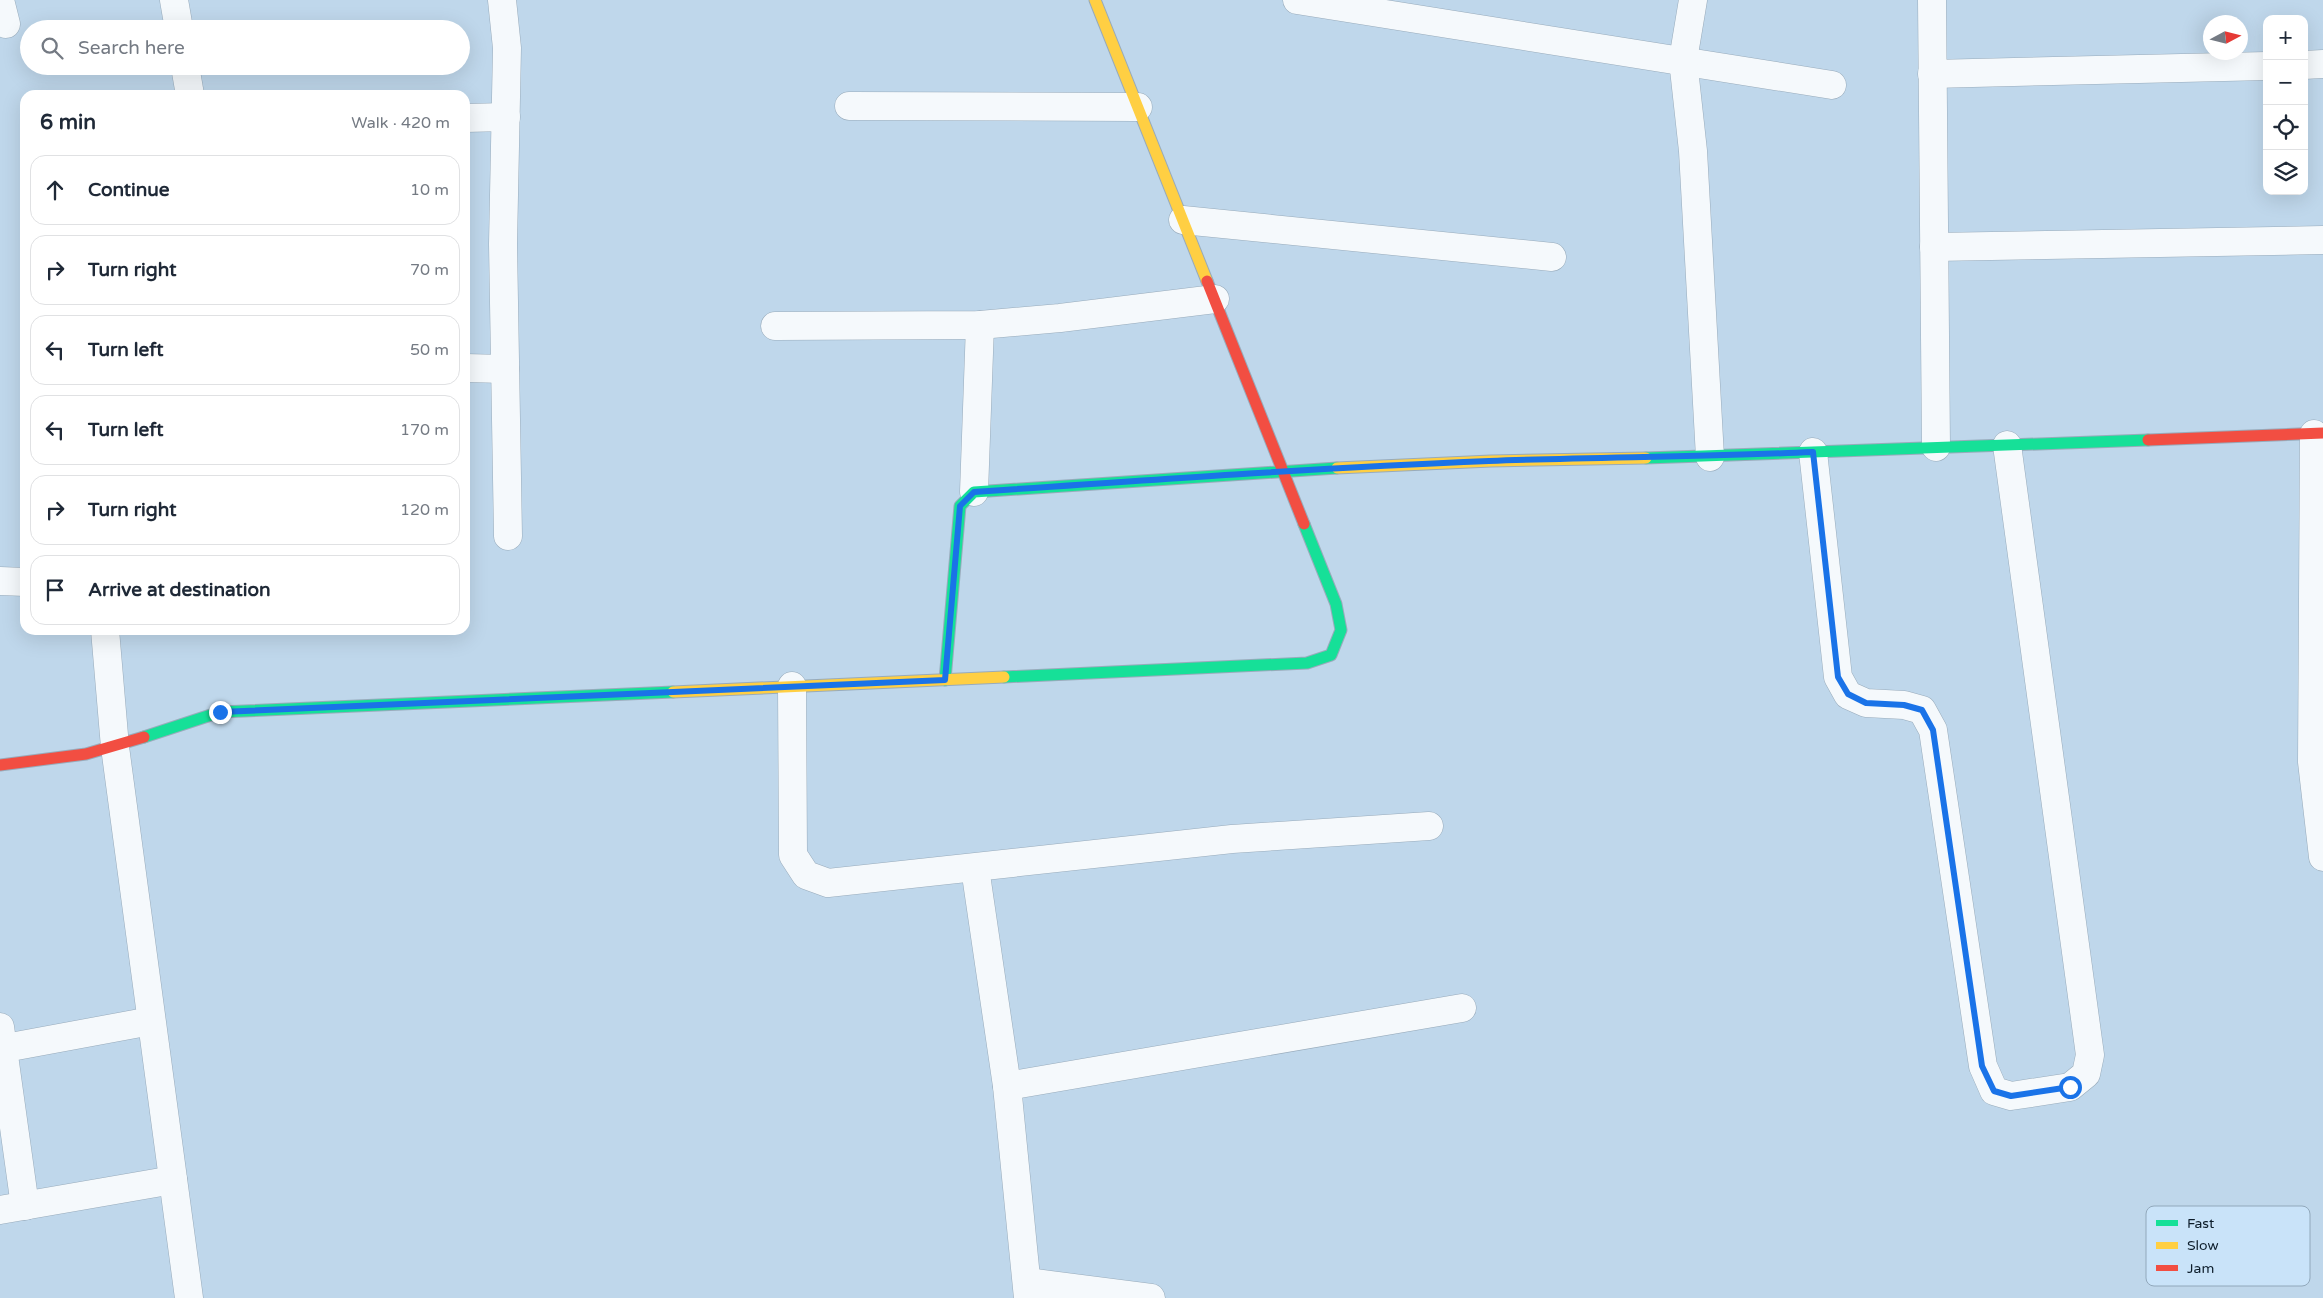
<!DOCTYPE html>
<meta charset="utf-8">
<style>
:root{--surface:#fff;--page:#f6f6f7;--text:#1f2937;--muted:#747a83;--line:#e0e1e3}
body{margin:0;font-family:"Varela Round",sans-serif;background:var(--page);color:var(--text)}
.controls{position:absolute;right:15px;top:15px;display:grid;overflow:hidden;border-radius:10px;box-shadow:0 5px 20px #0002}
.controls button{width:45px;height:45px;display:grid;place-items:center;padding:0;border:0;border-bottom:1px solid var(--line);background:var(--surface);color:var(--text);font:25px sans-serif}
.compass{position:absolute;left:2203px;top:15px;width:45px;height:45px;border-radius:50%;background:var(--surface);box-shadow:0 5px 20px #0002;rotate:83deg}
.stop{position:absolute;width:15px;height:15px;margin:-11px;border:4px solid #1a73e8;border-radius:50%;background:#fff}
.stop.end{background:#1a73e8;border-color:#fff;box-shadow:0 1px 5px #0008}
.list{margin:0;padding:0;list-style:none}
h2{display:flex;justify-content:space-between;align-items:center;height:65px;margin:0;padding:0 20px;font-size:21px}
h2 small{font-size:16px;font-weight:400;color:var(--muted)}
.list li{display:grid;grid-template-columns:32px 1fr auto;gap:15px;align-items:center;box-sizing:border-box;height:70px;margin:0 10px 10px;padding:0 10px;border:1px solid var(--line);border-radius:15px}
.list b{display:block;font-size:19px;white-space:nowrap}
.list em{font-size:16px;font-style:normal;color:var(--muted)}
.icon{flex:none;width:28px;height:28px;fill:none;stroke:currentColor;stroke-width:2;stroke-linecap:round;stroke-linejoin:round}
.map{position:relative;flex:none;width:2323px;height:1298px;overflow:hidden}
.search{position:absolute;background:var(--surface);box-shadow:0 5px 20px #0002;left:20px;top:20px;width:450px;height:55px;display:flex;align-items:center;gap:12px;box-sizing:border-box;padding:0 18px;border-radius:28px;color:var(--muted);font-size:19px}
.panel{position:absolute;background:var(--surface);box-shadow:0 5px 20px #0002;left:20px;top:90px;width:450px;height:545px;border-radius:15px}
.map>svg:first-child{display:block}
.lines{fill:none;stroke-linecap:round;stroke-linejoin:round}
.street-casing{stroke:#98abbb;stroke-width:29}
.fast-casing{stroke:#98abbb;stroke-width:13}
.slow-casing{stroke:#98abbb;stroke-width:13}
.jam-casing{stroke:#98abbb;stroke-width:13}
.street{stroke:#f5f9fc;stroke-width:28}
.fast{stroke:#16e098;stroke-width:11}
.slow{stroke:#ffcf43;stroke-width:11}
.jam{stroke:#f24e42;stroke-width:11}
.route{stroke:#1a73e8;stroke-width:6}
.key{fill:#c9e3f9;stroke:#91a8bb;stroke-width:1}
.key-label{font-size:14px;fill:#0d1d2b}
</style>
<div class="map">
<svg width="2323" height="1298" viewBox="0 0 2323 1298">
<rect width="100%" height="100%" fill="#bfd7eb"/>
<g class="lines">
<defs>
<g id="street">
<path d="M 0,0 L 6,24"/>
<path d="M 174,0 L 179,29"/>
<path d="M 502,0 L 507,48 L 503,244 L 508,536"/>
<path d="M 1297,0 L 1832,85"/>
<path d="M 1693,0 L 1683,60 L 1693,151 L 1710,457"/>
<path d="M 1932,0 L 1936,447"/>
<path d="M 2304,65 L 2323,64"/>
<path d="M 185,66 L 190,95"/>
<path d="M 1932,74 L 2267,66"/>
<path d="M 849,106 L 1138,107"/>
<path d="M 465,118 L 506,117"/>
<path d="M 1183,220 L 1552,257"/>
<path d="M 1934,247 L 2323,240"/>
<path d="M 775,326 L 980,325 L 1060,318 L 1215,299"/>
<path d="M 465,368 L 505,369"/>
<path d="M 2314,434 L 2312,762 L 2323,857"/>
<path d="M 1813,452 L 1838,677 L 1848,695 L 1866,703 L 1904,705 L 1922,710 L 1933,730 L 1983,1066 L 1994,1091 L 2011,1096 L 2070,1087 L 2086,1074 L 2090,1055 L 2007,445"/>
<path d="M 974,492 L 980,325"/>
<path d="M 0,581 L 25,582"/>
<path d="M 105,630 L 115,747 L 189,1298"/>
<path d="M 792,686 L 793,855 L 806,875 L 828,883 L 1232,839 L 1429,826"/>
<path d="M 975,868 L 1007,1086 L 1028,1298"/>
<path d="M 0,1027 L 25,1206"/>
<path d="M 0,1049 L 151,1021"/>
<path d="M 1007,1086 L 1462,1008"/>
<path d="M 0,1210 L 173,1180"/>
<path d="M 1027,1282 L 1151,1298"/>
</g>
<g id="fast">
<path d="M 1646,458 L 2148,440"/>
<path d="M 1004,677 L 1307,663 L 1331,655 L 1341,630 L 1336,604 L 1304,524"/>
<path d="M 945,680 L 960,506 L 974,492 L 1337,468"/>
<path d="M 144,737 L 220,712 L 673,692"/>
</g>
<g id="slow">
<path d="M 1095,0 L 1207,281"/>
<path d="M 1337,468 L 1491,461 L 1646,458"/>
<path d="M 673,692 L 1004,677"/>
</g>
<g id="jam">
<path d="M 1207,281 L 1304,524"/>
<path d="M 2148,440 L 2323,433"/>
<path d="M 0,765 L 86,754 L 144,737"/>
</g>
</defs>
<use href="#street" class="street-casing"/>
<use href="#fast" class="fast-casing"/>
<use href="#slow" class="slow-casing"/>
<use href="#jam" class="jam-casing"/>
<use href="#street" class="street"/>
<use href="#fast" class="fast"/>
<use href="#slow" class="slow"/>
<use href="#jam" class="jam"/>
</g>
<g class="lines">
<path class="route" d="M 220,712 L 945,680 L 960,506 L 974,492 C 1146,480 1317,468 1489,461 C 1597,457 1705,457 1813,452 L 1838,677 L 1848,694 L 1866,703 L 1904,705 L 1922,710 L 1933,730 L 1982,1066 L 1994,1091 L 2011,1096 L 2070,1087"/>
</g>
<rect x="2146" y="1206" width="164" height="80" rx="8" class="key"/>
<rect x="2156" y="1220" width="22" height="6" fill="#16e098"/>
<rect x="2156" y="1242" width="22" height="7" fill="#ffcf43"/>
<rect x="2156" y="1265" width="22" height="6" fill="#f24e42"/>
<g class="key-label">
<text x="2187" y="1228">Fast</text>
<text x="2187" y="1250">Slow</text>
<text x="2187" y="1273">Jam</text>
</g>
</svg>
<div class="controls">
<button>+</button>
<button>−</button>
<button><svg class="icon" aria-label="locate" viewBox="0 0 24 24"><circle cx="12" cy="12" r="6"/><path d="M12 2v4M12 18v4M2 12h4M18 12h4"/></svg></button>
<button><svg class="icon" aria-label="layers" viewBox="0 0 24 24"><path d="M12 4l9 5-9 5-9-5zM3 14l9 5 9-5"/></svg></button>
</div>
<svg class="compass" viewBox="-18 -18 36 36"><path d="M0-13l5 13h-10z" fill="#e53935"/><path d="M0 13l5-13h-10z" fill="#747a83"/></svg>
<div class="stop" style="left:2070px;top:1087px"></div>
<div class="stop end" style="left:220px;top:712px"></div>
<div class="search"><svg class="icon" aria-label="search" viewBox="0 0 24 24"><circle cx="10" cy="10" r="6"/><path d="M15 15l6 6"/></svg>Search here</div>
<section class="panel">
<h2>6 min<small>Walk · 420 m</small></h2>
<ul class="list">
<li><svg class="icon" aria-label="ahead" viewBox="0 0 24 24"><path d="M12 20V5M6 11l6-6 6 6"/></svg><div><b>Continue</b></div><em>10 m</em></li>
<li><svg class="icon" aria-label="right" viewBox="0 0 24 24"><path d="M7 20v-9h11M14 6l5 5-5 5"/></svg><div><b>Turn right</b></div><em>70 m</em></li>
<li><svg class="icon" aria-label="left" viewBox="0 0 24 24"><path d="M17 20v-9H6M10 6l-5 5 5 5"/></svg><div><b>Turn left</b></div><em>50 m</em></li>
<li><svg class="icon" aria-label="left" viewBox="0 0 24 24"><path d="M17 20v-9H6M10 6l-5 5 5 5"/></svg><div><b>Turn left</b></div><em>170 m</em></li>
<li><svg class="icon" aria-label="right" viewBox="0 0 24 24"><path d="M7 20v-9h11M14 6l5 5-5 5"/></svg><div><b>Turn right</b></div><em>120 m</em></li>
<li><svg class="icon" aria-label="arrive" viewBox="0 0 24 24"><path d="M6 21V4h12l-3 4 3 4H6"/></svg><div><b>Arrive at destination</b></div></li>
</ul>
</section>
</div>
